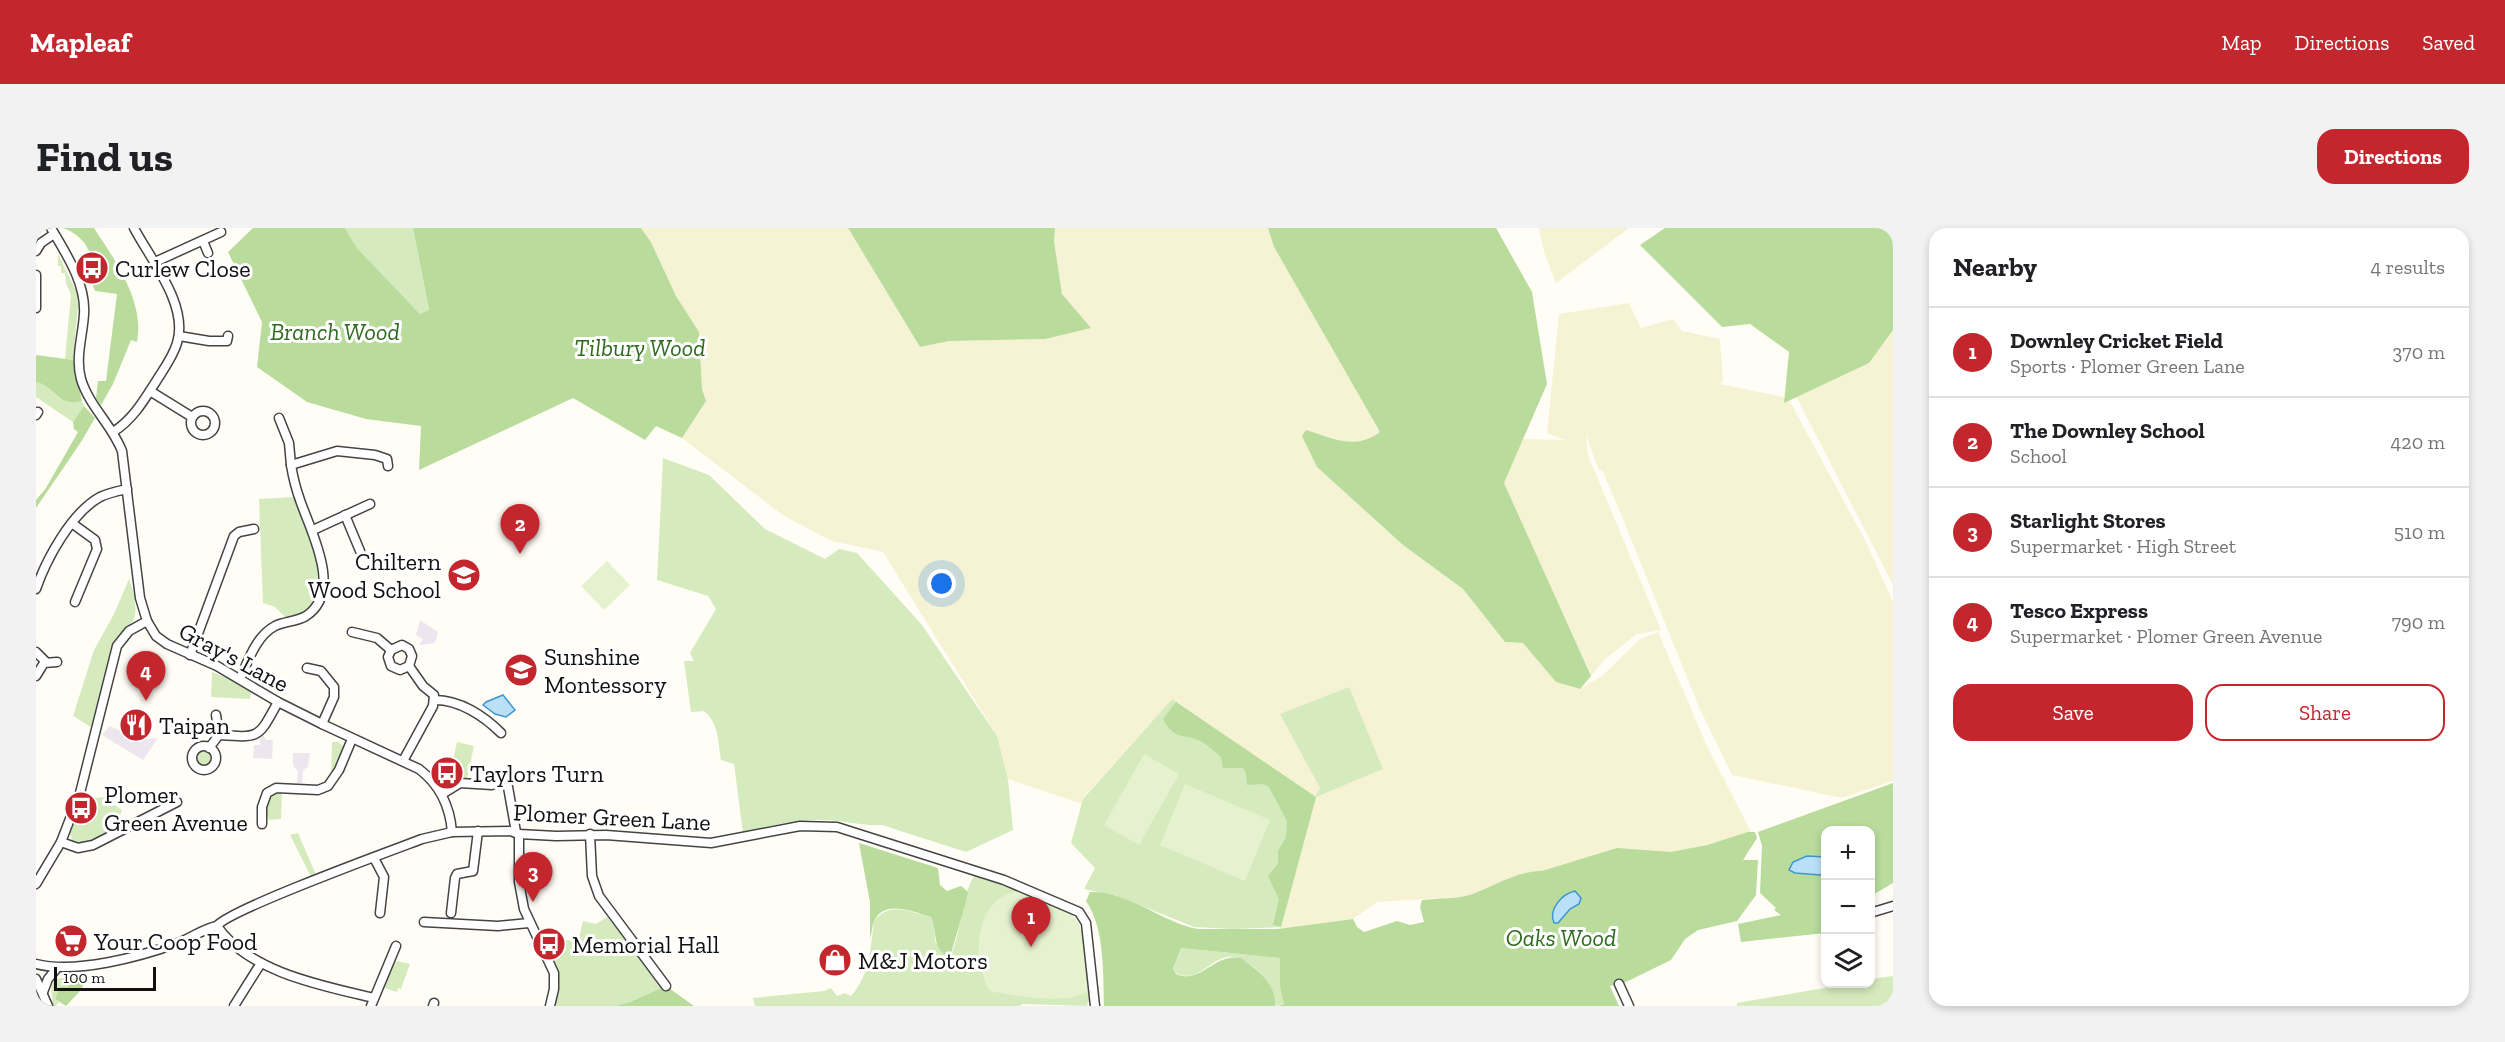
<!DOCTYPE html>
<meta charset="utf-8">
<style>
:root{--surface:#fff;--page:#f2f2f2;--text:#202124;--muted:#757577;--line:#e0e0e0;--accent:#c4262e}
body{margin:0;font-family:"Zilla Slab",serif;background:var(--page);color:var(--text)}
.controls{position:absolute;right:18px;bottom:18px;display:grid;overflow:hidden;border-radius:12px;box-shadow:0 3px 9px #0003}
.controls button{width:54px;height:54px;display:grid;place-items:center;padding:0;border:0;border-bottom:2px solid var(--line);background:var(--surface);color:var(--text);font:30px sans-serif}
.scale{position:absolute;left:18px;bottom:15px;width:102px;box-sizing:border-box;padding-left:6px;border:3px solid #111;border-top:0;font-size:16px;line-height:21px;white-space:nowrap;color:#111;-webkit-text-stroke:4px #fff;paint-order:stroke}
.you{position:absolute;left:906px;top:356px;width:21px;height:21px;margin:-15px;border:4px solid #fff;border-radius:50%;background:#1a73e8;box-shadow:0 0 0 9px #1a73e833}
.badge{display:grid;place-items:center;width:39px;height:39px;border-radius:50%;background:var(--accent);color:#fff;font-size:20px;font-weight:700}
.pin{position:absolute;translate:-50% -50px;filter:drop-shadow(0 2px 3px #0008)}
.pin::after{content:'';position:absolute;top:32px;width:21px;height:18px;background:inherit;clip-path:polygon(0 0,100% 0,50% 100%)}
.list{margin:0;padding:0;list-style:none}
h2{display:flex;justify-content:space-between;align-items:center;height:78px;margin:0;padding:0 24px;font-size:26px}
h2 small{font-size:20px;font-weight:400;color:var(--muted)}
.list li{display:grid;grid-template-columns:39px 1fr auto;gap:18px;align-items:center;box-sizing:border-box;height:90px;padding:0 24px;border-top:2px solid var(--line)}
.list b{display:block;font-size:22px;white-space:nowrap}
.list p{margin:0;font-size:20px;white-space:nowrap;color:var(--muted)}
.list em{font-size:20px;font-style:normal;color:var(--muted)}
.actions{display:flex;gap:12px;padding:18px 24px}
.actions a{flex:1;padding:14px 0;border:2px solid var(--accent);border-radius:18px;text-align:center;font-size:21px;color:var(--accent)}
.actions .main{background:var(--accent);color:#fff}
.icon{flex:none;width:33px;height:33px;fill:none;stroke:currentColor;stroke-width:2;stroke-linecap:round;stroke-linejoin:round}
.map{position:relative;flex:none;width:1857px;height:778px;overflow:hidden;border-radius:18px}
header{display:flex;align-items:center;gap:36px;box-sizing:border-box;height:84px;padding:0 30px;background:var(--accent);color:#fff}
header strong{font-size:28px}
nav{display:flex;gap:33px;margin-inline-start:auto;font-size:21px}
.intro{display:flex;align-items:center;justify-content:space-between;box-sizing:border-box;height:144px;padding:0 36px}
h1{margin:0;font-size:42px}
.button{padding:15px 27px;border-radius:18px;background:var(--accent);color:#fff;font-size:21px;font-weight:700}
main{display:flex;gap:36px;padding:0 36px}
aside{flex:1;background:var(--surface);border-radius:18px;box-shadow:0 3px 9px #0003}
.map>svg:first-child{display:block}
.industrial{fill:#eee6ef}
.farmland{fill:#f6f3d4}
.green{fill:#d5ebbd}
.forest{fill:#b9dc9c}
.pitch{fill:#e6f2cf}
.water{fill:#b9e0f7;stroke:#3f96cf;stroke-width:1.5}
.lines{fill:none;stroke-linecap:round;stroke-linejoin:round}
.minor-casing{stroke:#444;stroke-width:11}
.minor{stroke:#fff;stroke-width:8}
.labels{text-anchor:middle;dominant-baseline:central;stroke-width:6;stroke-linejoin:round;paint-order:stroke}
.poi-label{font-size:24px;fill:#111;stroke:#fff;text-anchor:start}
.park-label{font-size:24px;font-style:italic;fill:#2f6b1f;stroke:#fff}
.street-label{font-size:24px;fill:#111;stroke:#fff}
</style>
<header>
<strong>Mapleaf</strong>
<nav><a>Map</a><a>Directions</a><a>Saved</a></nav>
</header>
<div class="intro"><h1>Find us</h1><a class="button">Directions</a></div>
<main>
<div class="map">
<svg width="1857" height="778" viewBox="0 0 1857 778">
<rect width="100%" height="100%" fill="#fffdf5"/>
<g class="industrial">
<path d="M 384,392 L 402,404 L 399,415 L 383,417 L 387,411 L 380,407 Z"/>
<path d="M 74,498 L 85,503 L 95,512 L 122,510 L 107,532 L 66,507 Z"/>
<path d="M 227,507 L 230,512 L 237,512 L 236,531 L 217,530 L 218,517 L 224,517 L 224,510 Z"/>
<path d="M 257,525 L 274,525 L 272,539 L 267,542 L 266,555 L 261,555 L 262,543 L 257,538 Z"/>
</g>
<g class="farmland">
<path d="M 605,0 L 812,0 L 884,119 L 913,113 L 1054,100 L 1026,66 L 1018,13 L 1019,0 L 1232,0 L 1238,19 L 1344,204 L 1333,212 L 1319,216 L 1270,203 L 1281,239 L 1367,317 L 1427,361 L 1469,414 L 1487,415 L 1520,454 L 1544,461 L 1566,448 L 1604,411 L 1622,404 L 1671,518 L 1715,604 L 1633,627 L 1436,668 L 1341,674 L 1317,691 L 1242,701 L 1245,699 L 1279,569 L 1136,471 L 1047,570 L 1046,576 L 972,551 L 961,508 L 847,324 L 796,313 L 748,288 L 646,210 L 670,173 L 666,161 L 663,104 L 640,68 L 615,14 Z"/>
<path d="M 1503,0 L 1593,0 L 1520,55 L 1508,24 Z"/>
<path d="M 1593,75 L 1605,100 L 1637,91 L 1646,103 L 1684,111 L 1687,154 L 1684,156 L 1752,170 L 1829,312 L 1857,374 L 1857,553 L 1806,570 L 1696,547 L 1663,479 L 1582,279 L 1566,242 L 1563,243 L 1550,207 L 1552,227 L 1625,402 L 1601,406 L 1569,431 L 1555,448 L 1468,255 L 1487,211 L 1529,212 L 1511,205 L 1523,86 Z"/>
<path d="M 1857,90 L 1857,357 L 1759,166 Z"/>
</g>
<g class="green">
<path d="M 309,0 L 377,0 L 393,83 L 384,86 L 321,20 Z"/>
<path d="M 22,26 L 41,65 L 42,78 L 37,132 L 29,131 L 35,67 L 30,55 L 29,45 L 25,45 L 25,38 L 22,38 Z"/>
<path d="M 0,154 C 22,160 22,180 46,173 L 48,178 L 37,194 L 0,169 Z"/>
<path d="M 627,230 L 673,247 L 729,301 L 789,331 L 803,321 L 821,325 L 886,397 L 961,508 L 972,551 L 977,602 L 930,624 L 846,597 C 825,598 806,592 785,592 C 758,591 733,598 707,605 L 698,536 L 685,532 C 682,514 683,495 668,483 L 655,484 L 648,433 L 658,433 L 654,425 L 680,381 L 672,368 L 621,352 Z"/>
<path d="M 258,269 L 282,333 L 281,356 L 277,357 L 277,363 L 281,365 C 277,381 266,388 250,390 L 239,379 L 227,375 L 223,271 Z"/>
<path d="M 93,351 C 97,361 103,384 97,393 C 92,401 82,406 77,414 L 55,499 L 37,488 L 58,422 L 78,386 Z"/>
<path d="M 176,444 L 193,451 L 215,464 L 214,471 L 175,469 Z"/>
<path d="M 1313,459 L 1347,541 L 1280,569 L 1245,699 L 1197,701 L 1158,699 L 1081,668 L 1048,661 L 1059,640 L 1035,615 L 1047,571 L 1136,471 L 1279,569 L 1284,560 L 1244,486 Z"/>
<path d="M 296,514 L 302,514 L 309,519 L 298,547 L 295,547 Z"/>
<path d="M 421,514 L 438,518 L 431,550 L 414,547 Z"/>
<circle cx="169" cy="530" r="9"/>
<path d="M 246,563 L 245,591 L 233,592 C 226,578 232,566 246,563 Z"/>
<path d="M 67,569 L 86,582 L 80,600 L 47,617 L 37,615 L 34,606 L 46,572 Z"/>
<path d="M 262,605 L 280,647 L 274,647 L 254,607 Z"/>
<path d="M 940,646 L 979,658 L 1043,697 L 1056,773 L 1052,774 L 1051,778 L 987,776 L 983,778 L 719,778 L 717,770 L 788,763 L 795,760 L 801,768 L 809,765 L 815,768 C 835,745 834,721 838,693 C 855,672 874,685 895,689 L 898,696 L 899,714 L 914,729 C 925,708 926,661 940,646 Z"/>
<path d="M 571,689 L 630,758 L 594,774 L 578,778 L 517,778 C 526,745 520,739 508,708 L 542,714 L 547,693 L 560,696 Z"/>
<path d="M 1145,720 L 1244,730 L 1244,759 L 1248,776 L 1239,778 C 1241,758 1212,725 1191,729 C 1171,733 1162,756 1140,745 L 1137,742 Z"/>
<path d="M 361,733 L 374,736 L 365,761 L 362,760 L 361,764 L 346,759 L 354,739 Z"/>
<path d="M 49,748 L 48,752 C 34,752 28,760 19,771 L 23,774 L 20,778 L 17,778 L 15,760 L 18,751 Z"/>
<path d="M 1857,748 L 1857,778 L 1701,778 L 1701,775 L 1811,756 L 1834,756 L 1835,751 Z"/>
</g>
<g class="forest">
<path d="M 27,0 L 58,0 C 79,32 109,74 101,114 L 95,112 L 77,156 L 65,177 L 60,170 L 62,153 L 70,153 L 81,66 L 59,63 L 48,36 L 53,23 C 48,12 39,4 27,0 Z"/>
<path d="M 217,0 L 309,0 L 321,20 L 384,86 L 393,82 L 377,0 L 605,0 L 615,14 L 640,68 L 663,104 L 666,161 L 670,173 L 646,210 L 620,198 L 609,212 L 537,170 L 383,242 L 385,198 L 330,191 L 271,174 L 221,139 L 226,94 L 192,24 Z"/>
<path d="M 812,0 L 1019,0 L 1018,13 L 1026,66 L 1055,100 L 1009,111 L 913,113 L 884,119 Z"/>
<path d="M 1232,0 L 1460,0 L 1496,64 L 1511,156 L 1468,255 L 1555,448 L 1544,461 L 1520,454 L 1487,415 L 1469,414 L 1427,361 L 1367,317 L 1281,239 L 1266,208 L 1270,202 C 1298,210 1319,223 1344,204 L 1238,19 Z"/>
<path d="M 1629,0 L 1857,0 L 1857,102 L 1833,135 L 1748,175 L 1753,124 L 1714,96 L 1686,99 L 1604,17 Z"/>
<path d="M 0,127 L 37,132 L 46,173 C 22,180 22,160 0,154 Z"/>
<path d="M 48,178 L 59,190 L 45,214 L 0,280 L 0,272 L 10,260 L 42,204 L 38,201 L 37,194 Z"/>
<path d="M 1140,474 L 1280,569 L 1245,699 L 1237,697 L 1243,671 L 1232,648 L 1242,636 L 1242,623 L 1250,609 L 1251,593 L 1233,559 L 1227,556 L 1211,557 L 1210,545 L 1207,540 L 1187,540 L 1185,529 C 1179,524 1173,518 1166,514 C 1149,504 1140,515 1127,491 Z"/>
<path d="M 1857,555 L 1857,655 L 1835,668 L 1834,602 L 1790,602 L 1789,705 L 1705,714 L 1702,696 L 1745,687 L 1738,682 L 1740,680 L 1724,665 L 1726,618 L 1722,604 Z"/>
<path d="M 1712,604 L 1719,604 L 1721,610 L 1707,632 L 1722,632 L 1720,667 L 1701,693 L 1662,702 L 1649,711 L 1635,732 L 1590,754 L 1574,758 L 1583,778 L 1242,778 L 1248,776 L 1244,759 L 1244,730 L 1145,720 L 1137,741 L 1140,746 C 1166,757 1176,725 1205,730 C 1221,741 1241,757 1239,778 L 1068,778 C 1067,745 1069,701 1050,673 L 1054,664 C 1091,662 1127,695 1162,701 L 1242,701 L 1317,691 L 1321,699 L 1328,704 L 1361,693 L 1374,697 L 1388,694 L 1384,679 L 1386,672 C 1402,670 1419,671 1434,667 C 1455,660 1483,642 1506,643 L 1581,620 L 1635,624 L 1671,617 Z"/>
<path d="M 823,615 L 902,640 L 904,657 L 911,663 L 925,658 L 932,664 L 930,673 L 914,729 C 895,722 902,704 895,689 C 879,685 849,670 838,693 C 836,698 836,706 834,710 L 834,674 Z"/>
<path d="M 46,751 L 48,752 L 46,761 L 30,778 L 19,771 L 24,759 L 31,759 L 34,753 Z"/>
<path d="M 630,758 L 658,778 L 578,778 L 594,774 Z"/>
</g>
<g class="pitch">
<path d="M 571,333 L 594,357 L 568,382 L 545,358 Z"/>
<path d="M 1108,526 L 1143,546 L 1103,617 L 1068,597 Z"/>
<path d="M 1149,556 L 1234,592 L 1209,653 L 1124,617 Z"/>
<path d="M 985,663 C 1000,669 1021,674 1033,684 C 1054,701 1051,738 1053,762 C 1036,778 980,768 954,763 C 934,730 939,667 985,663 Z"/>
</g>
<g class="water">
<path d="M 467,467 L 479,482 L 470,489 L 459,486 L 447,477 L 450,474 Z"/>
<path d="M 1771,628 L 1789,629 L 1789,642 L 1784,647 L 1759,645 L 1753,642 L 1757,634 Z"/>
<path d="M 1539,663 L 1545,670 L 1543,676 L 1534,681 L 1522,695 L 1518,695 C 1512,681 1526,666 1539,663 Z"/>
</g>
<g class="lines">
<defs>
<g id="minor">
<path d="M 15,0 C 30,26 50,55 48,86 C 47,107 39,129 45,151 C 53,178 76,197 86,223 L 104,370 L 111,393 L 120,408 L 131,416 L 181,438 L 242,474 L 286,496 L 383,541 C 404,557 414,578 416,604"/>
<path d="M 167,13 L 172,25"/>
<path d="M 0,23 L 5,15 L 18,6"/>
<path d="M 119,34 L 185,4"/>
<path d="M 0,47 L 0,80"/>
<path d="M 143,108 L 173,113 L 191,113 L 192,108"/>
<path d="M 114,163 L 156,189"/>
<circle cx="167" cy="195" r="12"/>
<path d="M 0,187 L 2,184"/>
<path d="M 243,190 L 253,215 L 255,237"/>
<path d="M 77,204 C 96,192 107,174 119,155 C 127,142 137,129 141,115 C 153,77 114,31 98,0"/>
<path d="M 309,287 L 324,323"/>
<path d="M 37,296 L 59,312 L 61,321 L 39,374"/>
<path d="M 277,302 L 334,276"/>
<path d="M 0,361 C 10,332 35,285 64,269 C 72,265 82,263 91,261"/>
<path d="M 316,404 L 341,410 L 355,422 L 352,429 L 355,438 L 364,442 L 373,438 L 387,458 L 398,467 L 397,478 L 367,533"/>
<path d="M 355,422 L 366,417 L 373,421 L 376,428 L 373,438"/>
<path d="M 0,424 L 10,434"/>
<path d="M 154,427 L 198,308 L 203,304 L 218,301"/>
<path d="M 271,440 L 285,443 L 298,459 L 298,469 L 286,496"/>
<path d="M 0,448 L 8,435 L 21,434"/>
<path d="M 204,451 C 212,433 220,408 239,398 C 249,393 260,394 270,388 C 308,363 274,302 264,272 C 260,261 257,249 255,237 L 301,223 L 339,227 L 351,231 L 352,238"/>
<path d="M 399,472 C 424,472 448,488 465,505"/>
<path d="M 180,487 L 183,507"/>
<circle cx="168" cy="530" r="12"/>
<path d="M 173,520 L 183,507 C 225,510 222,510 242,474"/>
<path d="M 472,559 L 480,604"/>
<path d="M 406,566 L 424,555 L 456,557"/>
<path d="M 226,596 L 226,579 L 231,565 L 240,560 L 282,562 L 292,558 L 303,542 L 316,511"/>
<path d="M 483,606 L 483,654 L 488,681 L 518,745 L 518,761 L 514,778"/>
<path d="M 554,606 L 556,648 L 563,668 L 630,758"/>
<path d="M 25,614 L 42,620 L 57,617 L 141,574"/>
<path d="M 338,630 L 348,649 L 344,685"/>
<path d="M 0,656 L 25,614 L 44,565 L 81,418 L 93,403 L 111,393"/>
<path d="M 415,685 L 419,650 L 421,646 L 437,643 L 442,603"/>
<path d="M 1834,685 L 1857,678"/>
<path d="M 388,694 L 462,698 L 493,695"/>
<path d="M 181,698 C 212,744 287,758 338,770"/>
<path d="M 0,736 C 40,746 103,729 142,715 C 155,710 167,701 181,698 C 192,682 357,622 386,611 L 416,604 L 474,603 L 483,606 L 520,608 L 570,607 L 675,615 L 764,598 L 801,599 L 968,652 L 1043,684 L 1050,695 L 1059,778"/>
<path d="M 0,751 L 12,778"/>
<path d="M 1583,756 L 1593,778"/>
<path d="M 7,764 L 12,751 L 21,740"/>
<path d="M 198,778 L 225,735"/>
<path d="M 335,778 L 360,718"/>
<path d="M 397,778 L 398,775"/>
</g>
</defs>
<use href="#minor" class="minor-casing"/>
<use href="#minor" class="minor"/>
</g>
<defs>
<symbol id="bus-disc" viewBox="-11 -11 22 22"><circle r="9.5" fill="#c4262e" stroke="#fff"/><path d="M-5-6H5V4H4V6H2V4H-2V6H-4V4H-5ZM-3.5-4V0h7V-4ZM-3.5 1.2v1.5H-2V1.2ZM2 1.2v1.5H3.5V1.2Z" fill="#fff"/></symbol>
<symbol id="school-disc" viewBox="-11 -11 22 22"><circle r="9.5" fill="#c4262e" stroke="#fff"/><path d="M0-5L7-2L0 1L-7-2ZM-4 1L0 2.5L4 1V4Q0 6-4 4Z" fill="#fff"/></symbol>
<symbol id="restaurant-disc" viewBox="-11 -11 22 22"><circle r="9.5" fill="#c4262e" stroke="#fff"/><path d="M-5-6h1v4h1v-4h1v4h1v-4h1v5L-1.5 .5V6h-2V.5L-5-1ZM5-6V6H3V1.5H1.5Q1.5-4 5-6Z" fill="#fff"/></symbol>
<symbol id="supermarket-disc" viewBox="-11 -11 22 22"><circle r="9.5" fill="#c4262e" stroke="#fff"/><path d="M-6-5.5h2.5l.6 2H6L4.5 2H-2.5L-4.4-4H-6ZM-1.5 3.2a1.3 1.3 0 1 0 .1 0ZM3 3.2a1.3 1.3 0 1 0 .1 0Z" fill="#fff"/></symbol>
<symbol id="shop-disc" viewBox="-11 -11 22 22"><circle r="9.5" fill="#c4262e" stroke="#fff"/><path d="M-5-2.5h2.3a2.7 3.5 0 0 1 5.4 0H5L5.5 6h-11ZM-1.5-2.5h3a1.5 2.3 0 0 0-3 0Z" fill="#fff"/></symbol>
</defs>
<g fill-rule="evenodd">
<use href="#bus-disc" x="37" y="21" width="38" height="38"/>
<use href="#school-disc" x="409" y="328" width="38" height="38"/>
<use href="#school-disc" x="466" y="423" width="38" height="38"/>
<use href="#restaurant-disc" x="81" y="478" width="38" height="38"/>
<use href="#bus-disc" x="392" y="526" width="38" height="38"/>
<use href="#bus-disc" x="26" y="561" width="38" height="38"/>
<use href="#supermarket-disc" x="16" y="694" width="38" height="38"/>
<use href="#bus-disc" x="494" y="697" width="38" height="38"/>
<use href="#shop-disc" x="780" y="713" width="38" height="38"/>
</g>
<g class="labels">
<g class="poi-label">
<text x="79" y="40">Curlew Close</text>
<text x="405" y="333" text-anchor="end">Chiltern<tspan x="405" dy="28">Wood School</tspan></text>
<text x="508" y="428">Sunshine<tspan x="508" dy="28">Montessory</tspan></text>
<text x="123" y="497">Taipan</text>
<text x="434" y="545">Taylors Turn</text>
<text x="68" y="566">Plomer<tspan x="68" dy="28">Green Avenue</tspan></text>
<text x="58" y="713">Your Coop Food</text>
<text x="536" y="716">Memorial Hall</text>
<text x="822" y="732">M&amp;J Motors</text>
</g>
<g class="park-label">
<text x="299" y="103">Branch Wood</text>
<text x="604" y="119">Tilbury Wood</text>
<text x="1525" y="709">Oaks Wood</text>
</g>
<g class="street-label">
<text transform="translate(198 429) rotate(28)">Gray's Lane</text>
<text transform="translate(576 589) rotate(3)">Plomer Green Lane</text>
</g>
</g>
</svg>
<div class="controls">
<button>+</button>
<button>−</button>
<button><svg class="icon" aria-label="layers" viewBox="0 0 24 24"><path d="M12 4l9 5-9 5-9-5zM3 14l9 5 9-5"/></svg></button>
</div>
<div class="scale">100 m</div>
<div class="you"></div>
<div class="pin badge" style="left:995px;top:719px">1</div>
<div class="pin badge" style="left:484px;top:326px">2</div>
<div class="pin badge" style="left:497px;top:674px">3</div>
<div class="pin badge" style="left:110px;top:473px">4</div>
</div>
<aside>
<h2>Nearby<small>4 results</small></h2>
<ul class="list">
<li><span class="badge">1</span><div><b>Downley Cricket Field</b><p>Sports · Plomer Green Lane</p></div><em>370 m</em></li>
<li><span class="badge">2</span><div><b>The Downley School</b><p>School</p></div><em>420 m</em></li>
<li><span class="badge">3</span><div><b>Starlight Stores</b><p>Supermarket · High Street</p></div><em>510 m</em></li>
<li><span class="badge">4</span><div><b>Tesco Express</b><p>Supermarket · Plomer Green Avenue</p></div><em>790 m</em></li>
</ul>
<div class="actions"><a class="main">Save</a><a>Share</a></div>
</aside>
</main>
